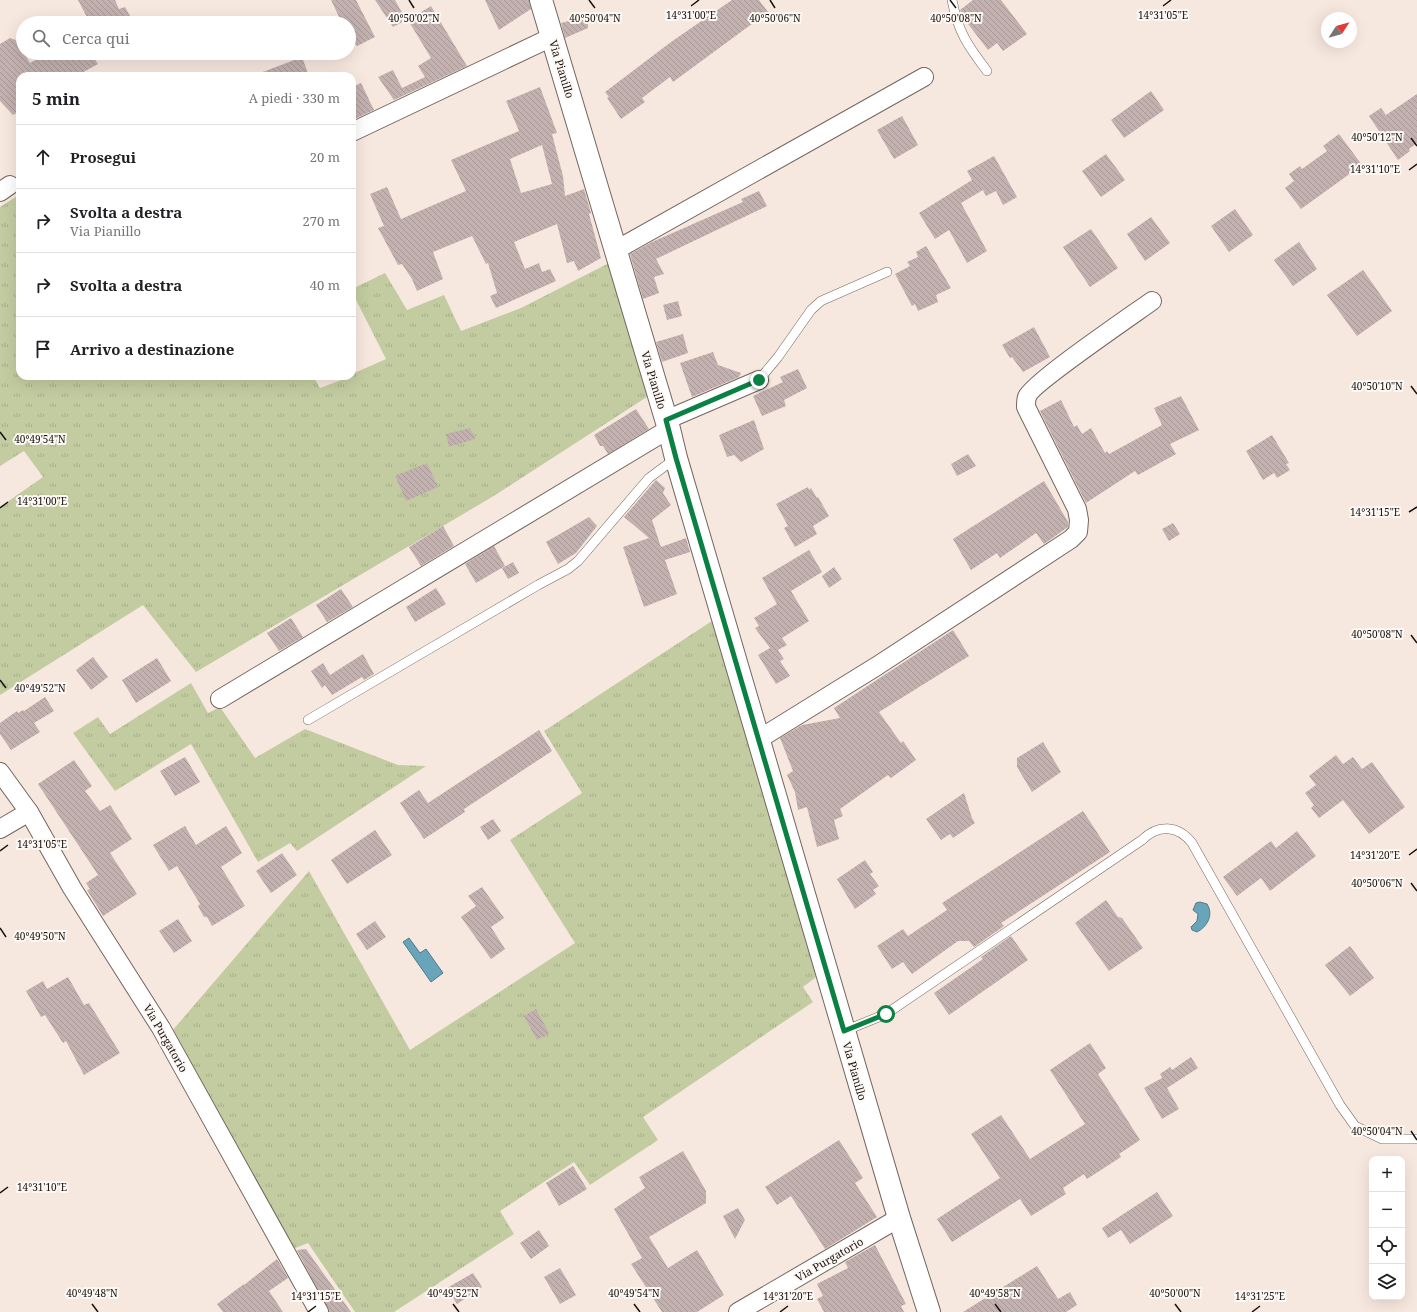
<!DOCTYPE html>
<html lang="it">
<meta charset="utf-8">
<style>
:root{--surface:#fff;--page:#f6f6f6;--text:#202124;--muted:#757577;--line:#e0e0e0}
body{margin:0;font-family:"Noto Serif",serif;background:var(--page);color:var(--text)}
.controls{position:absolute;right:12px;bottom:12px;display:grid;overflow:hidden;border-radius:8px;box-shadow:0 4px 16px #0002}
.controls button{width:36px;height:36px;display:grid;place-items:center;padding:0;border:0;border-bottom:1px solid var(--line);background:var(--surface);color:var(--text);font:20px sans-serif}
.compass{position:absolute;left:1321px;top:12px;width:36px;height:36px;border-radius:50%;background:var(--surface);box-shadow:0 4px 16px #0002;rotate:54deg}
.stop{position:absolute;width:12px;height:12px;margin:-9px;border:3px solid #0b8043;border-radius:50%;background:#fff}
.stop.end{background:#0b8043;border-color:#fff;box-shadow:0 1px 4px #0008}
.list{margin:0;padding:0;list-style:none}
h2{display:flex;justify-content:space-between;align-items:center;height:52px;margin:0;padding:0 16px;font-size:17px}
h2 small{font-size:13px;font-weight:400;color:var(--muted)}
.list li{display:grid;grid-template-columns:26px 1fr auto;gap:12px;align-items:center;box-sizing:border-box;height:64px;padding:0 16px;border-top:1px solid var(--line)}
.list b{display:block;font-size:15px;white-space:nowrap}
.list p{margin:0;font-size:13px;white-space:nowrap;color:var(--muted)}
.list em{font-size:13px;font-style:normal;color:var(--muted)}
.icon{flex:none;width:22px;height:22px;fill:none;stroke:currentColor;stroke-width:2;stroke-linecap:round;stroke-linejoin:round}
.map{position:relative;flex:none;width:1417px;height:1312px;overflow:hidden}
.search{position:absolute;background:var(--surface);box-shadow:0 4px 16px #0002;left:16px;top:16px;width:340px;height:44px;display:flex;align-items:center;gap:10px;box-sizing:border-box;padding:0 14px;border-radius:22px;color:var(--muted);font-size:15px}
.panel{position:absolute;background:var(--surface);box-shadow:0 4px 16px #0002;left:16px;top:72px;width:340px;height:308px;border-radius:12px}
.map>svg:first-child{display:block}
.grass{fill:url(#grass-tufts)}
.water{fill:#68a5ba;stroke:#507987}
.building{fill:url(#building-back-hatch);fill-rule:evenodd}
.lines{fill:none;stroke-linecap:round;stroke-linejoin:round}
.service-casing{stroke:#73665e;stroke-width:10}
.minor-casing{stroke:#73665e;stroke-width:20}
.tertiary-casing{stroke:#73665e;stroke-width:24}
.service{stroke:#fff;stroke-width:9}
.minor{stroke:#fff;stroke-width:18}
.tertiary{stroke:#fff;stroke-width:22}
.route{stroke:#0b8043;stroke-width:5}
.ticks{fill:none;stroke:#17120f;stroke-width:1.5}
.labels{text-anchor:middle;dominant-baseline:central;stroke-width:4;stroke-linejoin:round;paint-order:stroke}
.street-label{font-size:11px;fill:#17120f;stroke:#fdf8f4}
.ticks-label{font-size:10px;text-anchor:middle;fill:#17120f;stroke:#fdf8f4;stroke-width:4;stroke-linejoin:round;paint-order:stroke}
</style>
<div class="map">
<svg width="1417" height="1312" viewBox="0 0 1417 1312">
<defs>
<pattern id="grass-tufts" width="24" height="20" patternUnits="userSpaceOnUse"><rect width="24" height="20" fill="#c3cca0"/><path d="M3 7l-1-3M5 7V3M7 7l1-3M15 17l-1-3M17 17v-4M19 17l1-3" fill="none" stroke="#a7ae89"/></pattern>
<pattern id="building-back-hatch" width="6" height="6" patternUnits="userSpaceOnUse"><rect width="6" height="6" fill="#c3b1b0"/><path d="M-1 5l2 2M0 0l6 6M5-1l2 2" fill="none" stroke="#a79796"/></pattern>
</defs>
<rect width="100%" height="100%" fill="#f7e8df"/>
<g class="grass">
<path d="M 20,194 L 20,376 L 313,376 L 320,388 L 352,376 L 352,374 L 386,359 L 352,292 L 352,289 L 385,273 L 407,310 L 444,295 L 461,331 L 521,308 L 611,262 L 650,395 L 492,497 L 196,672 L 143,605 L 0,695 L 0,507 L 43,477 L 24,451 L 0,466 L 0,207 Z"/>
<path d="M 715,619 L 819,975 L 803,987 L 813,1002 L 643,1117 L 658,1140 L 590,1185 L 574,1162 L 500,1211 L 514,1234 L 394,1312 L 355,1312 L 308,1243 L 293,1249 L 172,1031 L 309,871 L 410,1050 L 575,943 L 510,840 L 582,793 L 544,731 Z"/>
<path d="M 191,683 L 208,713 L 220,707 L 255,758 L 305,729 L 398,765 L 426,766 L 297,851 L 290,843 L 258,862 L 191,744 L 115,791 L 73,733 L 98,717 L 110,734 Z"/>
</g>
<g class="water">
<path d="M 1200,902 L 1207,904 C 1214,915 1207,927 1197,932 L 1192,930 L 1191,927 L 1197,921 L 1198,914 L 1193,910 L 1196,903 Z"/>
<path d="M 409,938 L 420,953 L 426,949 L 443,973 L 431,982 L 403,942 Z"/>
</g>
<g class="building">
<path d="M 78,0 L 115,0 L 119,9 L 125,7 L 134,23 L 90,23 Z"/>
<path d="M 331,0 L 356,0 L 375,37 L 357,46 L 349,35 L 349,23 L 342,23 Z"/>
<path d="M 375,0 L 395,0 L 406,20 L 393,27 Z"/>
<path d="M 485,0 L 529,0 L 531,9 L 499,30 Z"/>
<path d="M 732,0 L 759,0 L 768,12 L 673,82 L 670,77 L 642,98 L 645,102 L 621,119 L 607,98 L 609,97 L 605,92 L 671,42 Z"/>
<path d="M 973,0 L 1001,0 L 1027,34 L 1003,51 L 997,43 L 988,50 L 962,16 L 960,10 Z"/>
<path d="M 431,6 L 467,66 L 394,100 L 378,77 L 393,70 L 402,88 L 425,77 L 418,66 L 431,58 L 408,20 Z"/>
<path d="M 588,16 L 588,28 L 565,38 L 561,23 Z"/>
<path d="M 10,38 L 16,40 L 30,63 L 47,53 L 91,53 L 98,64 L 76,76 L 20,76 L 20,111 L 13,115 L 0,101 L 0,44 Z"/>
<path d="M 302,57 L 309,76 L 255,76 L 255,75 Z"/>
<path d="M 361,83 L 374,110 L 352,120 L 352,87 Z"/>
<path d="M 540,87 L 557,133 L 552,134 L 563,176 L 565,196 L 584,189 L 591,213 L 589,214 L 601,258 L 578,271 L 574,261 L 567,263 L 557,224 L 514,242 L 525,269 L 539,263 L 542,272 L 550,269 L 556,281 L 496,308 L 490,296 L 497,293 L 488,263 L 486,264 L 472,236 L 433,252 L 443,279 L 417,291 L 412,279 L 402,264 L 398,265 L 378,228 L 384,226 L 370,194 L 387,187 L 401,219 L 466,191 L 451,160 L 519,131 L 506,101 ZM 542,145 L 552,184 L 521,193 L 510,159 Z"/>
<path d="M 1151,91 L 1164,110 L 1124,138 L 1111,120 Z"/>
<path d="M 1417,94 L 1417,143 L 1409,149 L 1410,151 L 1398,160 L 1369,116 L 1381,108 L 1386,115 Z"/>
<path d="M 902,116 L 918,145 L 894,159 L 877,130 Z"/>
<path d="M 1339,134 L 1362,165 L 1301,209 L 1285,188 L 1294,181 L 1289,174 L 1300,166 L 1302,169 L 1327,151 L 1323,146 Z"/>
<path d="M 1106,154 L 1125,180 L 1101,197 L 1082,171 Z"/>
<path d="M 994,156 L 1017,197 L 1003,205 L 996,191 L 986,196 L 983,190 L 961,203 L 987,251 L 967,263 L 949,230 L 935,239 L 919,213 L 972,180 L 967,171 Z"/>
<path d="M 759,191 L 767,206 L 656,259 L 664,274 L 654,277 L 659,293 L 643,299 L 630,254 L 652,242 L 743,202 L 741,199 Z"/>
<path d="M 1235,209 L 1253,235 L 1229,252 L 1211,226 Z"/>
<path d="M 1151,217 L 1170,243 L 1145,261 L 1127,234 Z"/>
<path d="M 1091,229 L 1118,268 L 1090,287 L 1063,247 Z"/>
<path d="M 1299,242 L 1317,269 L 1293,286 L 1274,260 Z"/>
<path d="M 926,246 L 951,288 L 936,295 L 938,302 L 918,311 L 915,304 L 912,306 L 895,274 L 910,266 L 907,262 L 918,257 L 916,252 Z"/>
<path d="M 1363,270 L 1392,311 L 1357,336 L 1327,295 Z"/>
<path d="M 678,301 L 682,316 L 667,320 L 663,305 Z"/>
<path d="M 1034,327 L 1050,357 L 1023,372 L 1012,357 L 1010,358 L 1002,345 Z"/>
<path d="M 683,334 L 688,353 L 662,362 L 656,342 Z"/>
<path d="M 713,352 L 718,365 L 741,373 L 739,377 L 692,397 L 680,363 Z"/>
<path d="M 798,369 L 807,388 L 784,400 L 786,406 L 762,416 L 753,396 L 783,382 L 780,377 Z"/>
<path d="M 1181,396 L 1199,430 L 1170,444 L 1176,454 L 1138,475 L 1135,471 L 1086,503 L 1040,411 L 1061,400 L 1074,427 L 1077,425 L 1082,434 L 1091,428 L 1105,453 L 1107,451 L 1109,454 L 1162,425 L 1154,408 Z"/>
<path d="M 636,409 L 649,429 L 608,454 L 603,446 L 600,446 L 594,435 Z"/>
<path d="M 754,420 L 764,449 L 741,462 L 734,455 L 727,457 L 719,435 Z"/>
<path d="M 470,428 L 475,439 L 449,447 L 446,434 Z"/>
<path d="M 1272,435 L 1289,463 L 1286,464 L 1290,470 L 1277,478 L 1274,473 L 1263,480 L 1246,451 Z"/>
<path d="M 968,454 L 976,466 L 957,476 L 951,464 Z"/>
<path d="M 427,463 L 438,487 L 406,501 L 395,476 Z"/>
<path d="M 656,480 L 665,488 L 663,493 L 671,505 L 652,520 L 661,547 L 686,538 L 690,552 L 665,560 L 677,594 L 644,607 L 623,547 L 649,538 L 624,517 Z"/>
<path d="M 1044,481 L 1068,522 L 1068,527 L 1044,544 L 1036,533 L 1000,558 L 997,553 L 971,570 L 953,539 Z"/>
<path d="M 808,487 L 809,490 L 811,488 L 817,498 L 818,497 L 829,516 L 813,526 L 817,534 L 795,547 L 784,528 L 788,526 L 776,504 Z"/>
<path d="M 589,517 L 597,526 L 576,553 L 558,564 L 546,542 Z"/>
<path d="M 1173,523 L 1180,534 L 1169,541 L 1162,529 Z"/>
<path d="M 443,526 L 454,546 L 421,566 L 409,547 Z"/>
<path d="M 494,546 L 505,566 L 476,583 L 465,564 Z"/>
<path d="M 809,550 L 822,572 L 791,591 L 809,621 L 782,638 L 787,645 L 778,650 L 784,659 L 780,661 L 790,676 L 776,684 L 758,655 L 770,648 L 755,628 L 759,626 L 754,618 L 777,604 L 762,578 Z"/>
<path d="M 513,562 L 519,573 L 508,579 L 502,568 Z"/>
<path d="M 834,567 L 842,579 L 829,588 L 822,576 Z"/>
<path d="M 436,588 L 446,604 L 415,622 L 406,607 Z"/>
<path d="M 341,589 L 353,607 L 327,622 L 316,605 Z"/>
<path d="M 291,618 L 303,637 L 279,651 L 267,633 Z"/>
<path d="M 953,630 L 969,656 L 879,712 L 901,743 L 903,741 L 916,760 L 891,778 L 888,775 L 840,809 L 843,816 L 834,820 L 839,839 L 817,847 L 807,807 L 798,810 L 795,792 L 787,775 L 793,771 L 780,738 L 802,725 L 840,718 L 834,708 Z"/>
<path d="M 363,654 L 374,674 L 364,680 L 362,677 L 332,695 L 325,685 L 322,688 L 311,671 L 323,663 L 330,675 Z"/>
<path d="M 93,657 L 108,677 L 91,690 L 76,670 Z"/>
<path d="M 157,658 L 171,681 L 136,703 L 122,680 Z"/>
<path d="M 45,697 L 54,711 L 34,723 L 40,732 L 11,750 L 0,734 L 0,723 L 17,711 L 18,713 L 23,710 L 24,711 Z"/>
<path d="M 539,730 L 552,751 L 464,809 L 465,812 L 424,839 L 400,803 L 419,790 L 428,803 Z"/>
<path d="M 1043,742 L 1061,772 L 1032,792 L 1017,767 L 1017,758 Z"/>
<path d="M 1336,755 L 1343,764 L 1353,757 L 1362,769 L 1372,762 L 1405,807 L 1369,834 L 1343,800 L 1319,818 L 1311,808 L 1314,805 L 1305,793 L 1316,785 L 1309,776 Z"/>
<path d="M 185,757 L 200,782 L 175,796 L 160,771 Z"/>
<path d="M 74,760 L 92,786 L 85,791 L 100,811 L 110,805 L 132,839 L 110,853 L 137,894 L 103,916 L 87,890 L 90,889 L 86,883 L 98,875 L 38,784 Z"/>
<path d="M 964,793 L 972,818 L 975,823 L 953,838 L 950,834 L 941,840 L 926,819 Z"/>
<path d="M 1083,811 L 1110,852 L 1001,923 L 1004,926 L 974,947 L 969,941 L 958,941 L 912,974 L 903,962 L 892,969 L 877,946 L 903,929 L 908,936 L 947,910 L 942,903 Z"/>
<path d="M 493,819 L 501,831 L 488,840 L 480,827 Z"/>
<path d="M 185,826 L 196,845 L 226,826 L 242,853 L 221,867 L 245,906 L 212,926 L 207,917 L 204,917 L 198,906 L 200,904 L 177,866 L 169,871 L 153,845 Z"/>
<path d="M 375,830 L 392,855 L 347,884 L 331,860 Z"/>
<path d="M 1297,831 L 1316,856 L 1270,891 L 1261,878 L 1237,896 L 1223,877 L 1271,841 L 1276,848 Z"/>
<path d="M 282,853 L 297,875 L 271,893 L 256,871 Z"/>
<path d="M 865,860 L 873,872 L 870,874 L 879,886 L 873,890 L 876,894 L 855,909 L 837,879 Z"/>
<path d="M 482,887 L 504,918 L 491,927 L 505,949 L 491,959 L 461,917 L 476,906 L 468,896 Z"/>
<path d="M 1106,900 L 1118,917 L 1122,918 L 1143,948 L 1109,971 L 1075,923 Z"/>
<path d="M 178,919 L 192,941 L 174,953 L 159,931 Z"/>
<path d="M 375,921 L 386,937 L 367,950 L 356,934 Z"/>
<path d="M 1011,936 L 1028,960 L 949,1015 L 934,993 L 983,959 L 981,957 Z"/>
<path d="M 1350,946 L 1374,978 L 1350,996 L 1325,965 Z"/>
<path d="M 68,977 L 84,1005 L 89,1003 L 120,1053 L 84,1075 L 66,1041 L 63,1043 L 45,1015 L 41,1017 L 26,991 L 43,981 L 47,989 Z"/>
<path d="M 536,1009 L 549,1033 L 537,1040 L 524,1016 Z"/>
<path d="M 1090,1043 L 1106,1068 L 1098,1074 L 1140,1140 L 1119,1154 L 1121,1157 L 1087,1179 L 1084,1174 L 1063,1188 L 1066,1194 L 1031,1216 L 1020,1199 L 952,1242 L 937,1219 L 1000,1178 L 971,1134 L 1001,1115 L 1030,1159 L 1085,1124 L 1050,1070 Z"/>
<path d="M 1191,1057 L 1198,1068 L 1167,1088 L 1179,1109 L 1162,1119 L 1144,1088 L 1162,1078 L 1160,1074 L 1170,1067 L 1172,1070 Z"/>
<path d="M 839,1140 L 863,1178 L 855,1183 L 877,1217 L 825,1249 L 791,1196 L 777,1205 L 765,1187 Z"/>
<path d="M 683,1151 L 706,1191 L 706,1203 L 649,1237 L 668,1268 L 697,1250 L 724,1295 L 697,1312 L 662,1312 L 631,1264 L 642,1258 L 614,1209 L 645,1188 L 639,1177 Z"/>
<path d="M 573,1166 L 587,1189 L 559,1206 L 546,1183 Z"/>
<path d="M 1157,1192 L 1173,1216 L 1130,1244 L 1121,1230 L 1108,1238 L 1102,1228 Z"/>
<path d="M 738,1208 L 745,1220 L 735,1239 L 723,1216 Z"/>
<path d="M 539,1230 L 549,1246 L 531,1259 L 520,1243 Z"/>
<path d="M 875,1245 L 906,1304 L 901,1306 L 904,1312 L 824,1312 L 817,1299 L 823,1296 L 817,1284 L 848,1268 L 845,1262 Z"/>
<path d="M 306,1249 L 351,1312 L 329,1312 L 297,1250 Z"/>
<path d="M 277,1259 L 288,1278 L 269,1291 L 283,1312 L 223,1312 L 217,1304 L 244,1284 L 244,1285 Z"/>
<path d="M 1037,1266 L 1058,1299 L 1070,1292 L 1077,1305 L 1066,1312 L 963,1312 Z"/>
<path d="M 560,1268 L 576,1295 L 560,1304 L 544,1277 Z"/>
<path d="M 473,1273 L 482,1287 L 457,1304 L 447,1288 Z"/>
</g>
<g class="lines">
<defs>
<g id="service">
<path d="M 952,0 C 958,32 968,46 987,71"/>
<path d="M 759,380 L 778,357 L 811,310 L 821,301 L 887,272"/>
<path d="M 308,720 L 538,585 L 568,569 L 578,561 L 649,478 L 676,458"/>
<path d="M 844,1031 L 886,1014 L 1142,840 C 1158,824 1178,825 1192,843 L 1340,1105 L 1355,1126 L 1382,1139 L 1417,1139"/>
</g>
<g id="minor">
<path d="M 352,132 L 552,37"/>
<path d="M 0,192 L 10,185"/>
<path d="M 616,250 L 924,77"/>
<path d="M 666,420 L 759,380"/>
<path d="M 220,699 L 669,429"/>
<path d="M 759,739 L 877,666 L 1071,539 L 1078,532 L 1079,520 L 1077,509 L 1026,407 C 1026,404 1026,400 1027,397 C 1031,384 1134,314 1152,301"/>
<path d="M 0,772 L 29,812 L 72,888 L 161,1028 L 319,1312"/>
<path d="M 0,829 L 29,812"/>
<path d="M 738,1312 L 899,1218"/>
</g>
<path id="tertiary" d="M 541,0 L 669,429 L 676,458 L 899,1218 L 929,1312"/>
</defs>
<use href="#service" class="service-casing"/>
<use href="#minor" class="minor-casing"/>
<use href="#tertiary" class="tertiary-casing"/>
<use href="#service" class="service"/>
<use href="#minor" class="minor"/>
<use href="#tertiary" class="tertiary"/>
</g>
<g class="lines">
<path class="route" d="M 759,380 L 666,420 L 676,458 L 844,1031 L 886,1014"/>
</g>
<path class="ticks" d="M 409,0 L 414,8M 589,0 L 595,8M 770,0 L 775,8M 950,0 L 956,8M 691,6 L 699,0M 1163,6 L 1171,0M 1411,138 L 1417,146M 1409,170 L 1417,164M 1411,386 L 1417,394M 0,432 L 6,440M 0,508 L 8,502M 1409,512 L 1417,507M 1411,635 L 1417,643M 0,680 L 6,688M 0,851 L 8,845M 1409,855 L 1417,849M 1411,883 L 1417,891M 0,928 L 6,937M 1411,1131 L 1417,1140M 0,1193 L 8,1187M 92,1304 L 98,1312M 453,1304 L 459,1312M 634,1304 L 640,1312M 995,1304 L 1001,1312M 1175,1304 L 1181,1312M 308,1312 L 316,1306M 780,1312 L 788,1306M 1252,1312 L 1260,1306"/>
<g class="labels">
<g class="street-label">
<text transform="translate(562 69) rotate(73)">Via Pianillo</text>
<text transform="translate(654 380) rotate(73)">Via Pianillo</text>
<text transform="translate(166 1038) rotate(60)">Via Purgatorio</text>
<text transform="translate(855 1071) rotate(74)">Via Pianillo</text>
<text transform="translate(829 1259) rotate(-30)">Via Purgatorio</text>
</g>
</g>
<g class="ticks-label">
<text x="691" y="19">14°31'00"E</text>
<text x="1163" y="19">14°31'05"E</text>
<text x="414" y="22">40°50'02"N</text>
<text x="595" y="22">40°50'04"N</text>
<text x="775" y="22">40°50'06"N</text>
<text x="956" y="22">40°50'08"N</text>
<text x="1377" y="141">40°50'12"N</text>
<text x="1375" y="173">14°31'10"E</text>
<text x="1377" y="390">40°50'10"N</text>
<text x="40" y="443">40°49'54"N</text>
<text x="42" y="505">14°31'00"E</text>
<text x="1375" y="516">14°31'15"E</text>
<text x="1377" y="638">40°50'08"N</text>
<text x="40" y="692">40°49'52"N</text>
<text x="42" y="848">14°31'05"E</text>
<text x="1375" y="859">14°31'20"E</text>
<text x="1377" y="887">40°50'06"N</text>
<text x="40" y="940">40°49'50"N</text>
<text x="1377" y="1135">40°50'04"N</text>
<text x="42" y="1191">14°31'10"E</text>
<text x="92" y="1297">40°49'48"N</text>
<text x="453" y="1297">40°49'52"N</text>
<text x="634" y="1297">40°49'54"N</text>
<text x="995" y="1297">40°49'58"N</text>
<text x="1175" y="1297">40°50'00"N</text>
<text x="316" y="1300">14°31'15"E</text>
<text x="788" y="1300">14°31'20"E</text>
<text x="1260" y="1300">14°31'25"E</text>
</g>
</svg>
<div class="controls">
<button>+</button>
<button>−</button>
<button><svg class="icon" aria-label="locate" viewBox="0 0 24 24"><circle cx="12" cy="12" r="6"/><path d="M12 2v4M12 18v4M2 12h4M18 12h4"/></svg></button>
<button><svg class="icon" aria-label="layers" viewBox="0 0 24 24"><path d="M12 4l9 5-9 5-9-5zM3 14l9 5 9-5"/></svg></button>
</div>
<svg class="compass" viewBox="-18 -18 36 36"><path d="M0-13l5 13h-10z" fill="#e53935"/><path d="M0 13l5-13h-10z" fill="#757577"/></svg>
<div class="stop" style="left:886px;top:1014px"></div>
<div class="stop end" style="left:759px;top:380px"></div>
<div class="search"><svg class="icon" aria-label="search" viewBox="0 0 24 24"><circle cx="10" cy="10" r="6"/><path d="M15 15l6 6"/></svg>Cerca qui</div>
<section class="panel">
<h2>5 min<small>A piedi · 330 m</small></h2>
<ul class="list">
<li><svg class="icon" aria-label="ahead" viewBox="0 0 24 24"><path d="M12 20V5M6 11l6-6 6 6"/></svg><div><b>Prosegui</b></div><em>20 m</em></li>
<li><svg class="icon" aria-label="right" viewBox="0 0 24 24"><path d="M7 20v-9h11M14 6l5 5-5 5"/></svg><div><b>Svolta a destra</b><p>Via Pianillo</p></div><em>270 m</em></li>
<li><svg class="icon" aria-label="right" viewBox="0 0 24 24"><path d="M7 20v-9h11M14 6l5 5-5 5"/></svg><div><b>Svolta a destra</b></div><em>40 m</em></li>
<li><svg class="icon" aria-label="arrive" viewBox="0 0 24 24"><path d="M6 21V4h12l-3 4 3 4H6"/></svg><div><b>Arrivo a destinazione</b></div></li>
</ul>
</section>
</div>
